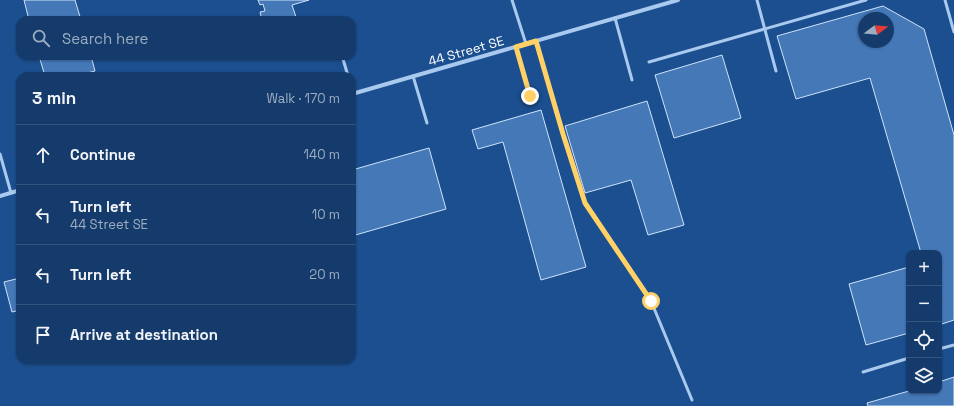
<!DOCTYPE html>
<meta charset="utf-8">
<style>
:root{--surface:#143b6b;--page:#1d4271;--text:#f1f3f6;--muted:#9dadc1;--line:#33557e}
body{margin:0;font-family:"Space Grotesk",sans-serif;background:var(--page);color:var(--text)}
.controls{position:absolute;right:12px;bottom:12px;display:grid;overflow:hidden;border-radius:8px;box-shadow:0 1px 3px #0004}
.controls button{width:36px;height:36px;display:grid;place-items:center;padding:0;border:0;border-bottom:1px solid var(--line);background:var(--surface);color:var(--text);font:20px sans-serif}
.compass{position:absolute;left:858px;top:12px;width:36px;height:36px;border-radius:50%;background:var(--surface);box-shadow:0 1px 3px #0004;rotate:74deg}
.stop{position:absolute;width:12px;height:12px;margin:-9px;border:3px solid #ffd166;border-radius:50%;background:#fff}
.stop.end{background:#ffd166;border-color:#fff;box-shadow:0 1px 4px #0008}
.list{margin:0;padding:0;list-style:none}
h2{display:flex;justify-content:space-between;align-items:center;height:52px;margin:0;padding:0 16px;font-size:17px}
h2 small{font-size:13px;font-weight:400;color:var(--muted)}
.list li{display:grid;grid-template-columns:26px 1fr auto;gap:12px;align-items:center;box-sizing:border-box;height:60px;padding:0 16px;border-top:1px solid var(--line)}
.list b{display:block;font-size:15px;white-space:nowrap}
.list p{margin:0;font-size:13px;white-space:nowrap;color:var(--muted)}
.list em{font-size:13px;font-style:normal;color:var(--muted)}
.icon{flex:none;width:22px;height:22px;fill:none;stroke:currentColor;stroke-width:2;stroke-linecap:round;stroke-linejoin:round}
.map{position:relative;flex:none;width:954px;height:406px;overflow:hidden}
.search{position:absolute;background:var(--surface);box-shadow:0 1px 3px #0004;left:16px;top:16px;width:340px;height:44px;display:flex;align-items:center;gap:10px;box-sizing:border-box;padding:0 14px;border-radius:12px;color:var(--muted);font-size:15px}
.panel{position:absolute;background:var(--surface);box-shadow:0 1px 3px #0004;left:16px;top:72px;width:340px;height:292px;border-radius:12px}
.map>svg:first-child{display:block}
.building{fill:#4478b7;stroke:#cfe3fa;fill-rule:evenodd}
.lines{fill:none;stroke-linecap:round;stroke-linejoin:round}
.service{stroke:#a9c9ee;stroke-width:3}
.minor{stroke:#a9c9ee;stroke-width:4}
.route{stroke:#ffd166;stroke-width:5}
.labels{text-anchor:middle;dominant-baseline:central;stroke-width:4;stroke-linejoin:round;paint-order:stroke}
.street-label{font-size:13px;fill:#fff;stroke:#1b4f8f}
</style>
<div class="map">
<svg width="954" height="406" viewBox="0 0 954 406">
<rect width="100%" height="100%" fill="#1b4f8f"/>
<g class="building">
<path d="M 24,0 L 75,0 L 81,20 L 29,20 Z"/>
<path d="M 258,0 L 309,0 L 292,5 L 297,20 L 262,20 L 260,12 L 265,11 L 263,4 L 260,5 Z"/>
<path d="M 883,6 L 924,29 L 954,135 L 954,320 L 939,325 L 939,253 L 921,253 L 870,78 L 796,99 L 777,36 ZM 864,18 L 888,18 L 888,42 L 864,42 Z"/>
<path d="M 722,55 L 741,118 L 674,138 L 655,75 Z"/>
<path d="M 39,56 L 91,56 L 95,71 L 76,76 L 45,76 Z"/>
<path d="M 647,101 L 684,225 L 648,235 L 631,180 L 585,193 L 565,126 Z"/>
<path d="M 541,110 L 586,267 L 541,280 L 503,142 L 478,149 L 472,130 Z"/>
<path d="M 429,148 L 446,209 L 352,236 L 352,170 Z"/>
<path d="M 909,267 L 909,333 L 866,345 L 849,284 Z"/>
<path d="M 20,278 L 20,310 L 12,312 L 4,282 Z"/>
<path d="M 954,377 L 954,406 L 868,406 L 867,403 L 909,391 L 939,391 L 939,382 Z"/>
</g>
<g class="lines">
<g class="service">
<path d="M 512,0 L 526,44"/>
<path d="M 757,0 L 776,71"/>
<path d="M 945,0 L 954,32"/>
<path d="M 615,18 L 632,80"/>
<path d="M 536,41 L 563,134 L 585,203 L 651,301 L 692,400"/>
<path d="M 516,47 L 530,96"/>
<path d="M 343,59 L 348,76"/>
<path d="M 649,62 L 866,0"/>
<path d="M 413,76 L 427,123"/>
<path d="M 18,112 L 20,119"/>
<path d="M 0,154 L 11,193"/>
<path d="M 939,349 L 954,345"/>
<path d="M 863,372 L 909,358"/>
</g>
<g class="minor">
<path d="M 352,94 L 678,0"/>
<path d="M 0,196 L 20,190"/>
</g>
</g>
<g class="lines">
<path class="route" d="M 530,96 L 516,47 L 536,41 L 563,134 L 585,203 L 651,301"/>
</g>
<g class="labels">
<g class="street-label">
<text transform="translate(466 51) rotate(-16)">44 Street SE</text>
</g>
</g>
</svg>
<div class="controls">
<button>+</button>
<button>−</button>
<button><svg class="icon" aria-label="locate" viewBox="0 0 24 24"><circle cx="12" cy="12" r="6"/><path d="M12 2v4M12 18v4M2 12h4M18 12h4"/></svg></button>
<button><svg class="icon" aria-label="layers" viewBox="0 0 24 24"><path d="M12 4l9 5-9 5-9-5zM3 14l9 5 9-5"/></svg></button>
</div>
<svg class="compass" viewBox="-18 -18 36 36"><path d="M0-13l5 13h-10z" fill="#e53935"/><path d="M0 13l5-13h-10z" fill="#9dadc1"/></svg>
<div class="stop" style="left:651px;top:301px"></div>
<div class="stop end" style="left:530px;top:96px"></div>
<div class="search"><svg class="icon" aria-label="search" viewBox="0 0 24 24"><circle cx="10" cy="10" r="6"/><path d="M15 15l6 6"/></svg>Search here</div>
<section class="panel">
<h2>3 min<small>Walk · 170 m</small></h2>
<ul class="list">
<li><svg class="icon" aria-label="ahead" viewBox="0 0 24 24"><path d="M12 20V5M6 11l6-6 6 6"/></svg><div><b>Continue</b></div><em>140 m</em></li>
<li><svg class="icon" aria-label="left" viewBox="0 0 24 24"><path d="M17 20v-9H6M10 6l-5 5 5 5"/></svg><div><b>Turn left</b><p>44 Street SE</p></div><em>10 m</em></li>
<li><svg class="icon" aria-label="left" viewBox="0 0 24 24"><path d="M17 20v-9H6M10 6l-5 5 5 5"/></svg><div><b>Turn left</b></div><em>20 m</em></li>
<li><svg class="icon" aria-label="arrive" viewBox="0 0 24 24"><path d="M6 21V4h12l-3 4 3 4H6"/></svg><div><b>Arrive at destination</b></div></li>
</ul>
</section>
</div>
